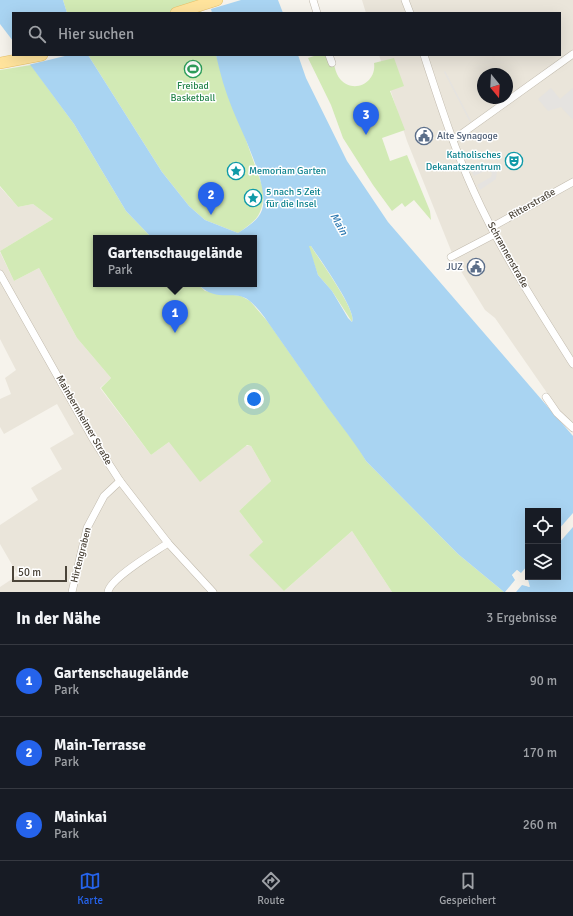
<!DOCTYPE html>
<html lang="de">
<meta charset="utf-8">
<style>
:root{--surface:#171b24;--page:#20242c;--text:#f1f3f6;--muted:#9ea1a6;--line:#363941;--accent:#2563eb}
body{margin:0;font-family:Signika,sans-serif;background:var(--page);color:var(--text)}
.controls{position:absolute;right:12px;bottom:12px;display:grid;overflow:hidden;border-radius:0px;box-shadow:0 4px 16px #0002}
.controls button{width:36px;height:36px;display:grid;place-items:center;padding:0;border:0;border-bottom:1px solid var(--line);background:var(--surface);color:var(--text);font:20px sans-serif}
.compass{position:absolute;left:477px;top:68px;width:36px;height:36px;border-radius:50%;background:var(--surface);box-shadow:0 4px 16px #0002;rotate:162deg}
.scale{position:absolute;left:12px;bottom:10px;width:55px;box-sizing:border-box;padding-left:4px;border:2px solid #4b4439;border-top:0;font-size:11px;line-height:14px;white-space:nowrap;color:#4b4439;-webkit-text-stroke:3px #fff;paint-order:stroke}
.you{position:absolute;left:254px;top:399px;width:14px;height:14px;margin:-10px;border:3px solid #fff;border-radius:50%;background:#1a73e8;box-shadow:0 0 0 6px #1a73e833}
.badge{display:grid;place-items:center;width:26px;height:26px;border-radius:50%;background:var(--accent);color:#fff;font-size:13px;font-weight:700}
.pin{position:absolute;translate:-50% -33px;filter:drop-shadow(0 1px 2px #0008)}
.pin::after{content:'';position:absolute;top:21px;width:14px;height:12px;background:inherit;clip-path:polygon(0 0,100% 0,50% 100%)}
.popup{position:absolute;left:93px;top:235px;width:164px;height:52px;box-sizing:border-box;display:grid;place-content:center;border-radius:0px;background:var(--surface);filter:drop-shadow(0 1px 3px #0005);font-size:13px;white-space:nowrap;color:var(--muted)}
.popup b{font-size:15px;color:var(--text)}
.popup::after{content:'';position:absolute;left:50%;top:100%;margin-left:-8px;border:8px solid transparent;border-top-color:var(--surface)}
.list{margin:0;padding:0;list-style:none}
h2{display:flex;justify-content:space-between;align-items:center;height:52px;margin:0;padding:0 16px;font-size:17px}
h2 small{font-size:13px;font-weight:400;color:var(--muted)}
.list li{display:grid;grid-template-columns:26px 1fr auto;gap:12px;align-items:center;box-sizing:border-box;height:72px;padding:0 16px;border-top:1px solid var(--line)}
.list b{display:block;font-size:15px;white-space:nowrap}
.list p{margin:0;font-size:13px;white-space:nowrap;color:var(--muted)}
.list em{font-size:13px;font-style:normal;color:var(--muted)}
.icon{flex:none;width:22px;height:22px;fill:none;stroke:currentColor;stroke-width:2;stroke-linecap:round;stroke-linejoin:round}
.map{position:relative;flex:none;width:573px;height:592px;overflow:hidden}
.search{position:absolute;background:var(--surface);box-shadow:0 4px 16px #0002;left:12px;right:12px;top:12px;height:44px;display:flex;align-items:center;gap:10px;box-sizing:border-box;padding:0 14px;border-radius:0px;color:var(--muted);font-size:15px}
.sheet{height:268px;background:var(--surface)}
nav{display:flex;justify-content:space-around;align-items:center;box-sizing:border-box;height:56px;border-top:1px solid var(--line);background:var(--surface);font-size:11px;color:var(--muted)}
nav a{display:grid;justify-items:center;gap:2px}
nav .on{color:var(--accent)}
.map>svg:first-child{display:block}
.residential{fill:#eae5da;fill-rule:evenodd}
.green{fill:#d2eab5}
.parking{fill:#e5e3e0}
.water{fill:#a9d4f2;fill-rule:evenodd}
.pier{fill:#f6f3ec}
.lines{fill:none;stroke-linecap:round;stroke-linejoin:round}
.street-casing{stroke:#c2bbae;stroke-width:8}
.primary-casing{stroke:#e6c16a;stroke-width:12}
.street{stroke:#fff;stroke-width:7}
.primary{stroke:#ffe39c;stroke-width:11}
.labels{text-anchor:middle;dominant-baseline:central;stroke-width:3;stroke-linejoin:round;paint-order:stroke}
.leisure-label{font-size:10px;fill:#27864d;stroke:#fff}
.service-label{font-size:10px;fill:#4e5e75;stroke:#fff;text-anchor:start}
.culture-label{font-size:10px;fill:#0d838f;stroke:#fff;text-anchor:start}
.street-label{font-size:10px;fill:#4b4439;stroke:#fff}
.water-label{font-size:11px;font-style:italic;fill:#2e7ab2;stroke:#fff}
</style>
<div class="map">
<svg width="573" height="592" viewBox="0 0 573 592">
<rect width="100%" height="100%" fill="#f6f3ec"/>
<g class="residential">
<path d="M 362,0 L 573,0 L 573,423 L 561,413 L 495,318 L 485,310 L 456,263 L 407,141 L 379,55 L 560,55 L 560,13 L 366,13 ZM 483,74 L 507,74 L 507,98 L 483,98 Z"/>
<path d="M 0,187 L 18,207 L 33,204 L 53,219 L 0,251 Z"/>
<path d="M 0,252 L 14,281 L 39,268 L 77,338 L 111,378 L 100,388 L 151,455 L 169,442 L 251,446 L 271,481 L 239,511 L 263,542 L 284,591 L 352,531 L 392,592 L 0,592 L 0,587 L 18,575 L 0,544 L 0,525 L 38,500 L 31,488 L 62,469 L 50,448 L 74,434 L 57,404 L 4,434 L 0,427 L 0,399 L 11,394 L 5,378 L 16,370 L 0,339 Z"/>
</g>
<g class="green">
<path d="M 63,0 L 199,0 L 204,13 L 67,13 Z"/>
<path d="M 88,55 L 216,55 L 264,191 C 262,216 258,219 238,233 L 205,220 L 189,206 L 162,172 Z"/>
<path d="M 317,55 L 332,55 C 334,63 335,73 340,79 C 354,95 377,82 374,63 L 394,58 L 404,86 L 390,91 L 405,130 L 382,138 L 390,161 L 407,155 L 430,211 L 431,220 L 414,200 L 405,207 L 402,203 L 392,211 L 373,185 L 343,138 L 331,105 L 308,58 Z"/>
<path d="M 31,65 L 74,124 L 126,211 L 152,238 L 96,238 L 96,284 L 198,284 L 205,291 L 241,296 L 250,301 L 268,322 L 324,402 L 358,447 L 366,461 L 458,554 L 504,592 L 392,592 L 352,531 L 284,591 L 249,555 L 263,542 L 239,511 L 271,481 L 251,446 L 247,445 L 200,482 L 169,442 L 151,455 L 101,388 L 111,378 L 77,338 L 39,268 L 14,281 L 0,251 L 53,219 L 33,204 L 18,207 L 0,186 L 0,70 Z"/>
<path d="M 308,246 L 311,246 C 318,258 358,312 352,322 L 332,291 L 318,275 Z"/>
</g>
<g class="parking">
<path d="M 445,71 L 471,121 L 470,122 L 444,72 Z"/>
<path d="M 551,88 L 560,99 L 573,88 L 573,120 L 561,107 L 548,111 L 538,99 Z"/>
<path d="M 490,165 L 497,171 L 496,179 L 480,190 L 477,185 L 491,177 L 492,173 L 487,170 L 474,176 L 472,172 L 485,166 Z"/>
</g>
<g class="water">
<path d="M 0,0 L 63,0 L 67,13 L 13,13 L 13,41 L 0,24 Z"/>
<path d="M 199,0 L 278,0 L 283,13 L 204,13 Z"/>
<path d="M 23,55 L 88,55 L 162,172 L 189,206 L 205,220 L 238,233 C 247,227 258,221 262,210 C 270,186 241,131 232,108 C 225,91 220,73 216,55 L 298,55 L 306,78 L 347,161 L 388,222 L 573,436 L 573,592 L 504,592 L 458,554 L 366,461 C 351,436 332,415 316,391 C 302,371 288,351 274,331 C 267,321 260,310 251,302 C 235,287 218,305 198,284 L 254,284 L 254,238 L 152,238 L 126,211 L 74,124 ZM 309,246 L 311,246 C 319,258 358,312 352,322 L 348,318 L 332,291 L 318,275 ZM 528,511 L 558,511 L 558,577 L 528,577 ZM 517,570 L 528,580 L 529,587 L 516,580 L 512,575 Z"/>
</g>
<g class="pier">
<path d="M 197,0 L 241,0 L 211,9 L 212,13 L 202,13 Z"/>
<path d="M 21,55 L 69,55 L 28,65 Z"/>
<path d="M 573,513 L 573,527 L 558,544 L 558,530 Z"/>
<path d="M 528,565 L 528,577 L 530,577 L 528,580 L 530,587 L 522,585 L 516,592 L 505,592 L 515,580 L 512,575 L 517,570 L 521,573 Z"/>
</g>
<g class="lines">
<defs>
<g id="street">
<path d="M 313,0 L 317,13"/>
<path d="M 405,0 L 410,13"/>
<path d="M 329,55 L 332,63"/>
<path d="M 424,55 C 439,101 454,148 474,192 C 501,252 538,308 573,364"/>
<path d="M 453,140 L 573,54"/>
<path d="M 492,227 L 573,182"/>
<path d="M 451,257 L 495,234"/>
<path d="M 0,274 L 93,439 L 120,481 L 168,543 L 213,592"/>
<path d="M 546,397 L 557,413 L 573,428"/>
<path d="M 72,592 L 87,528 L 104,496 L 120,481"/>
<path d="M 108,592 C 110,578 155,552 168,543"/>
</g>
<g id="primary">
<path d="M 176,13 L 217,0"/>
<path d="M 0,63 L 42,55"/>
</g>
</defs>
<use href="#street" class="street-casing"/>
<use href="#primary" class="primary-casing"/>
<use href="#street" class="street"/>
<use href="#primary" class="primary"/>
</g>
<defs>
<symbol id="stadium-ring" viewBox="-11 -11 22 22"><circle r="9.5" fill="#fff" stroke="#2e9e5b" stroke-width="1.5"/><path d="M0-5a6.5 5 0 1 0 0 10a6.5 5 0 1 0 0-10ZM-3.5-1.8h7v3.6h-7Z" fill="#2e9e5b"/></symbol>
<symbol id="civic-ring" viewBox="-11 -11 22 22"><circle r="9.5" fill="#fff" stroke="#5c6f8a" stroke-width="1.5"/><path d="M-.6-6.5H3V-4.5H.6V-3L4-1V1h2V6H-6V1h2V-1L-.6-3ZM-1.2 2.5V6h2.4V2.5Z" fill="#5c6f8a"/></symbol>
<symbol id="theatre-ring" viewBox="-11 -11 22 22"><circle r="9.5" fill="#fff" stroke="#0f9aa8" stroke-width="1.5"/><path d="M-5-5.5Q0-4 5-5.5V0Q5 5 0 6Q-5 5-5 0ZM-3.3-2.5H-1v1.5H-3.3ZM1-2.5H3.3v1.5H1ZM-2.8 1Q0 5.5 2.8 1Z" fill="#0f9aa8"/></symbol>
<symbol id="sight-ring" viewBox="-11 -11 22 22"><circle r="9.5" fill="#fff" stroke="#0f9aa8" stroke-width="1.5"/><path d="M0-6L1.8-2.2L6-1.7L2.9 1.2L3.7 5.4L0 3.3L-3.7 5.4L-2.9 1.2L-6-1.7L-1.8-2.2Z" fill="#0f9aa8"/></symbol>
</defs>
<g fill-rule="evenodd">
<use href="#stadium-ring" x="183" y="59" width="20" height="20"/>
<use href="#civic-ring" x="414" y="126" width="20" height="20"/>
<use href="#theatre-ring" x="504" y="151" width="20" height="20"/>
<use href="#sight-ring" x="226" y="161" width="20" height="20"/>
<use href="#sight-ring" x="243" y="188" width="20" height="20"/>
<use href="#civic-ring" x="466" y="257" width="20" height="20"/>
</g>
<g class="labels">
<g class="leisure-label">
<text x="193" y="86">Freibad<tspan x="193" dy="12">Basketball</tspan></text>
</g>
<g class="service-label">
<text x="437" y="136">Alte Synagoge</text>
<text x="463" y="267" text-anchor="end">JUZ</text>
</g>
<g class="culture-label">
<text x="501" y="155" text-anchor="end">Katholisches<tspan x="501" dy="12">Dekanatszentrum</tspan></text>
<text x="249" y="171">Memoriam Garten</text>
<text x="266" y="192">5 nach 5 Zeit<tspan x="266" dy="12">für die Insel</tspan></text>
</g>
<g class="street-label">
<text transform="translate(532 204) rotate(-30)">Ritterstraße</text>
<text transform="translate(508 255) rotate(61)">Schrannenstraße</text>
<text transform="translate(84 420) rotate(60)">Mainbernheimer Straße</text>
<text transform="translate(81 555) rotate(-76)">Hirtengraben</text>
</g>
<g class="water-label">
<text transform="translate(339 224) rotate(60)">Main</text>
</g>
</g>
</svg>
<div class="controls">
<button><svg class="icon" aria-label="locate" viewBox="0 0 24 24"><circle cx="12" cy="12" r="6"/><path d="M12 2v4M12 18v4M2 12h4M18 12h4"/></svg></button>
<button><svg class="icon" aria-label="layers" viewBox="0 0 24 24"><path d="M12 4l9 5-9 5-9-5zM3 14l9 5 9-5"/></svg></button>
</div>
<svg class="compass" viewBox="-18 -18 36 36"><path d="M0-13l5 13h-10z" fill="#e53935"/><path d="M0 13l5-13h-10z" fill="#9ea1a6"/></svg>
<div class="scale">50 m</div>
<div class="you"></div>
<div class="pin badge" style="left:175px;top:333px">1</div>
<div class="popup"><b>Gartenschaugelände</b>Park</div>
<div class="pin badge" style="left:211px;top:215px">2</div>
<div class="pin badge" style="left:366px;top:135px">3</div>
<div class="search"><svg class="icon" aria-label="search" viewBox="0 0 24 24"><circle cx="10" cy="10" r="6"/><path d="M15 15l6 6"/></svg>Hier suchen</div>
</div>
<section class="sheet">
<h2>In der Nähe<small>3 Ergebnisse</small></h2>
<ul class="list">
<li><span class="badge">1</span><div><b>Gartenschaugelände</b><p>Park</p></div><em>90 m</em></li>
<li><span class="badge">2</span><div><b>Main-Terrasse</b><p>Park</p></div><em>170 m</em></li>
<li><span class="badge">3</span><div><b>Mainkai</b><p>Park</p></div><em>260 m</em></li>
</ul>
</section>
<nav>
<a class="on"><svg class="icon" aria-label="map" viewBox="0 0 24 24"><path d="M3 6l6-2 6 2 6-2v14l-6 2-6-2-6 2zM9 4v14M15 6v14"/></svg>Karte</a>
<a><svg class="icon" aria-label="directions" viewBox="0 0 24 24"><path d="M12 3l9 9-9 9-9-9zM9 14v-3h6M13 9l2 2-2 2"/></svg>Route</a>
<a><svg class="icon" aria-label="saved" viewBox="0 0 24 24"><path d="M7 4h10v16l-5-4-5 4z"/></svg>Gespeichert</a>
</nav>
